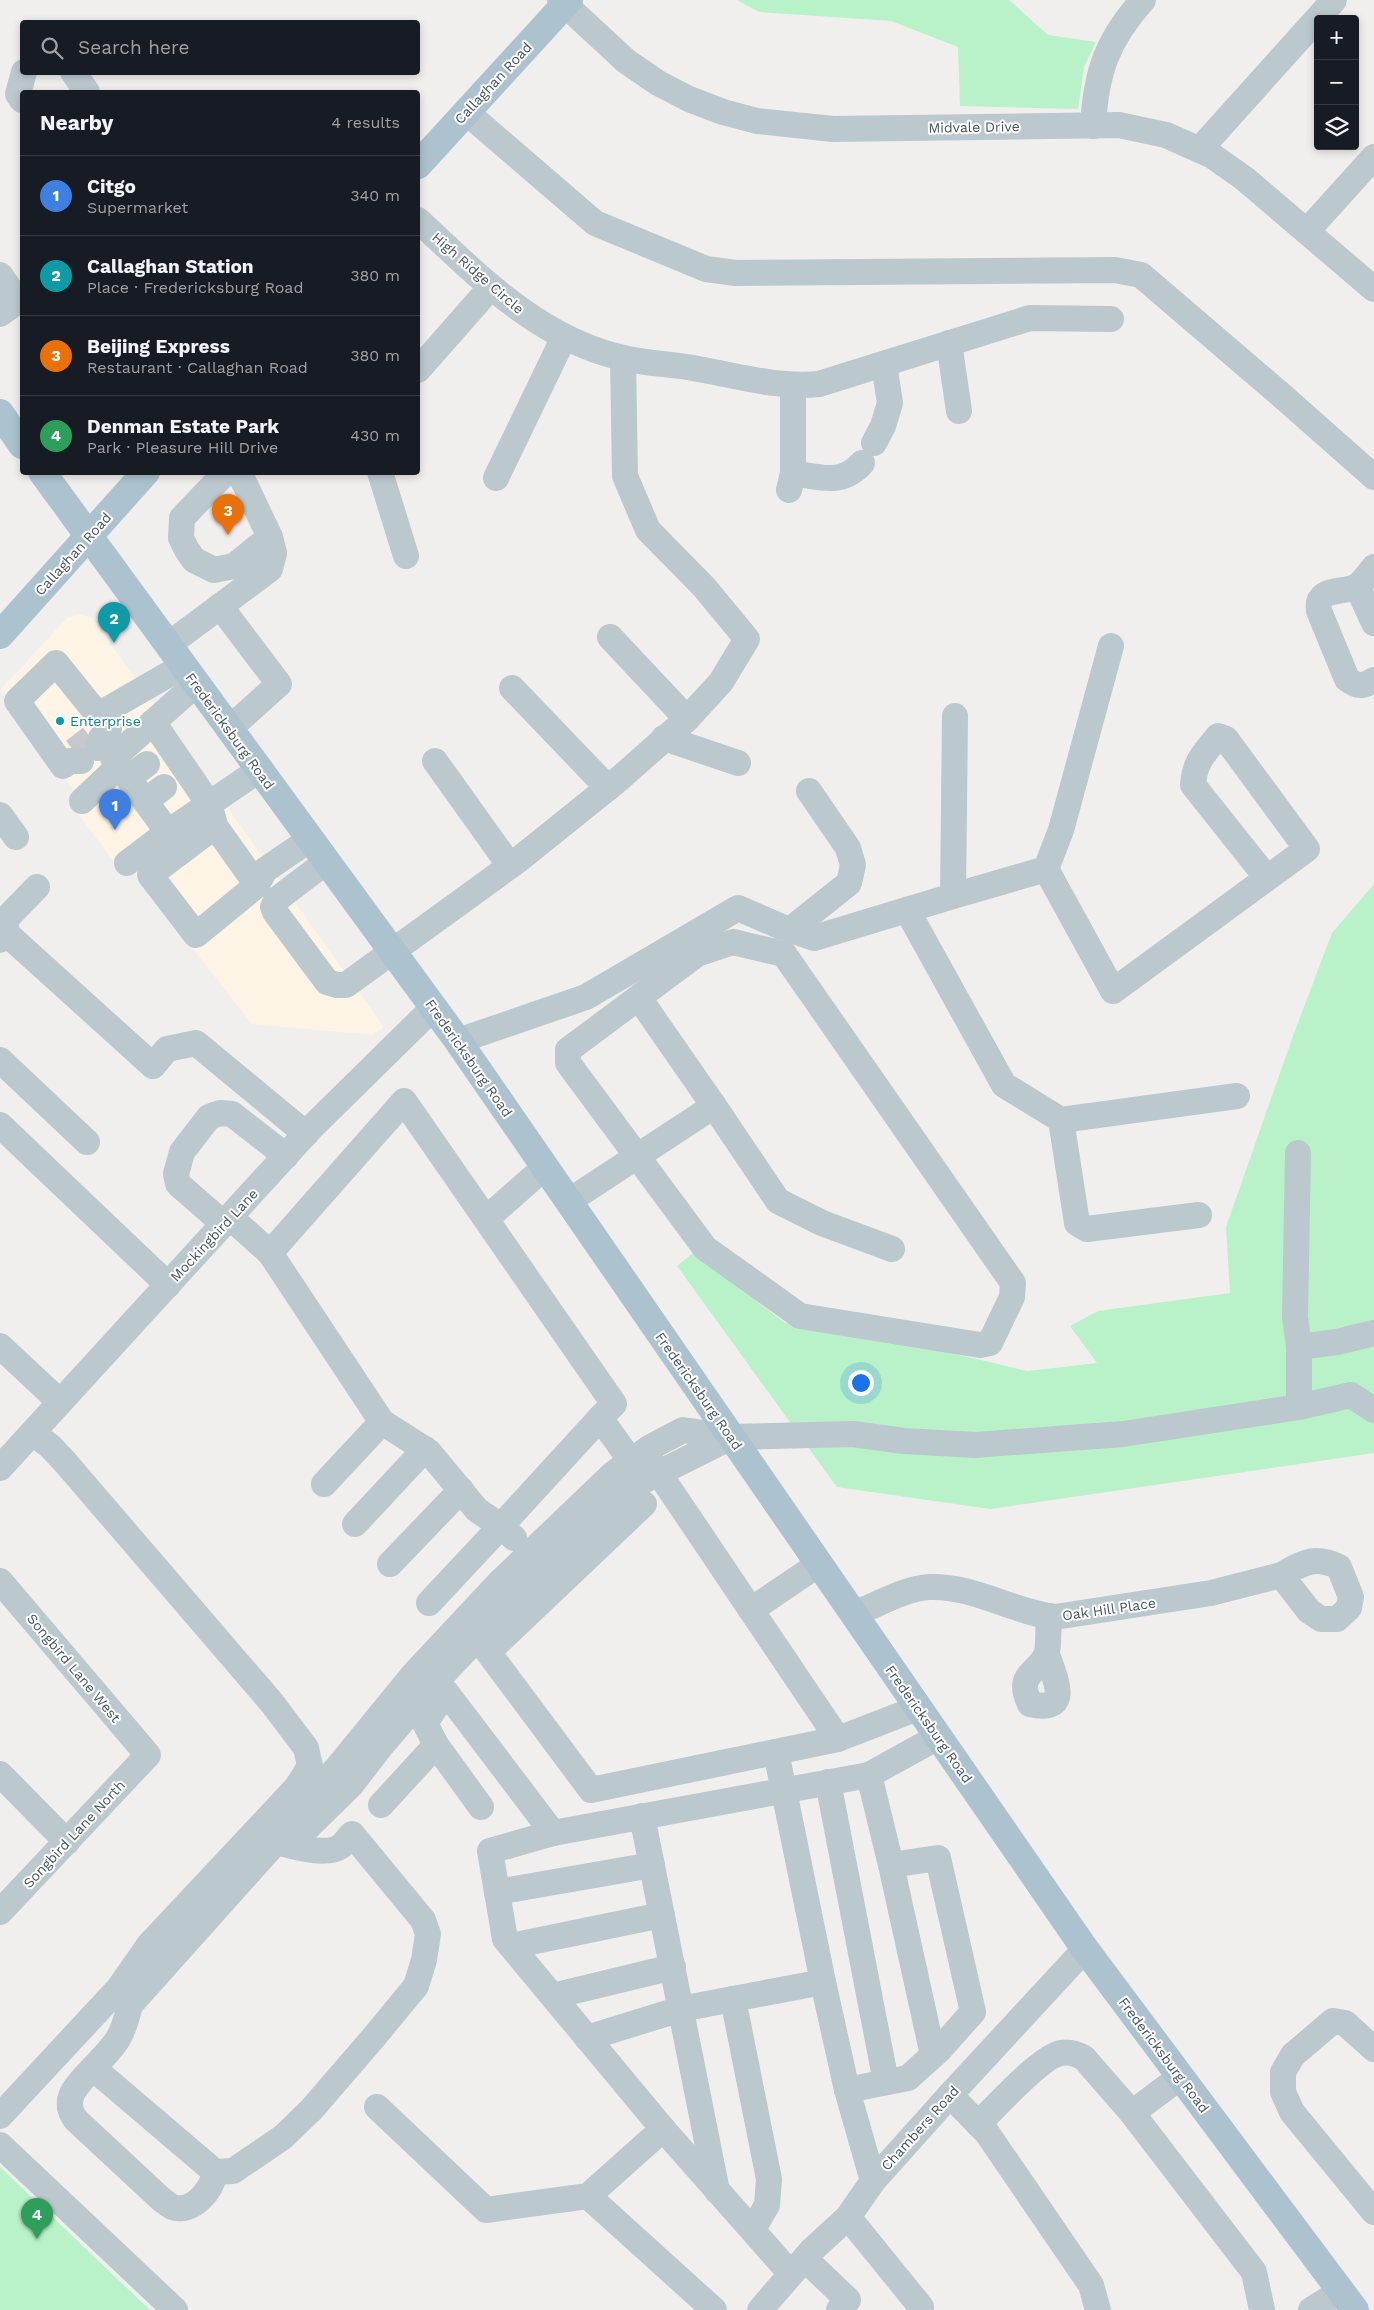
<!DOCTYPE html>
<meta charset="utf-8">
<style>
:root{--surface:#171b24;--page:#20242c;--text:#f1f3f6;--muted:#9ea1a6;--line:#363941;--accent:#0c89ed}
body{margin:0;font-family:"Work Sans",sans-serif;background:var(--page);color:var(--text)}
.controls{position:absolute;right:15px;top:15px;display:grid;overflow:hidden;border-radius:5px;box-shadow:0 2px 8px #0003}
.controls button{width:45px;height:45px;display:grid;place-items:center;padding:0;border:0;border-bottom:1px solid var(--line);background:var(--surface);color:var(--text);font:25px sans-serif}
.you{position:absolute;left:860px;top:1382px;width:18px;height:18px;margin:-12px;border:4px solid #fff;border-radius:50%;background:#1a73e8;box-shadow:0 0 0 8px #1a73e833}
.badge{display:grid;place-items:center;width:32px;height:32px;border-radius:50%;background:var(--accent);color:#fff;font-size:16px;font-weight:700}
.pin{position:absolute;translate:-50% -41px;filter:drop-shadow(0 1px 2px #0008)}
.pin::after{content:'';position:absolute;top:26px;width:18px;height:15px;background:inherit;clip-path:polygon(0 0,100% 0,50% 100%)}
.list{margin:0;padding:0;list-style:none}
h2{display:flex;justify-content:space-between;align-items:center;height:65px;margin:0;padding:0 20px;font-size:21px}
h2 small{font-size:16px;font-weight:400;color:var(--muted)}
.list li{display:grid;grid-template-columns:32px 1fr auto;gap:15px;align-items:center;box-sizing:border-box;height:80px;padding:0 20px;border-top:1px solid var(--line)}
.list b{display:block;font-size:19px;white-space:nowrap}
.list p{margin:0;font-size:16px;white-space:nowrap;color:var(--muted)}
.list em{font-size:16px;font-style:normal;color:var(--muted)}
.icon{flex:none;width:28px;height:28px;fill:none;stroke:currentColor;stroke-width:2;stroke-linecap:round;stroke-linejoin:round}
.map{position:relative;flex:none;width:1374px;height:2310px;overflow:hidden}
.search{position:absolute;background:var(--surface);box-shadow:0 2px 8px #0003;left:20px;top:20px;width:400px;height:55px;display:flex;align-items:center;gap:12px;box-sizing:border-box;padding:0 18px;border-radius:5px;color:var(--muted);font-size:19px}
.panel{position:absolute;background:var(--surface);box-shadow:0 2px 8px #0003;left:20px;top:90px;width:400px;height:385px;border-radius:5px}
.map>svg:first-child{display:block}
.commercial{fill:#fdf4e6}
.green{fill:#b9f2c8}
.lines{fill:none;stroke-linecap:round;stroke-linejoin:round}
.minor-tunnel{stroke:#c6c8ca;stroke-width:26;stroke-dasharray:26 13;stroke-linecap:butt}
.minor{stroke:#bbc8ce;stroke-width:26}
.major{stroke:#acc2cf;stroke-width:28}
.culture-dot{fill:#0f9aa8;stroke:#fff;stroke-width:2}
.labels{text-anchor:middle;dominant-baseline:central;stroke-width:4;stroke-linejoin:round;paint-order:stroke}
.street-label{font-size:14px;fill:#45545d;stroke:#fff}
.culture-label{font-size:14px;fill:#0d838f;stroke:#fff;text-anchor:start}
</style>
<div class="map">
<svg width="1374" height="2310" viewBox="0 0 1374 2310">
<rect width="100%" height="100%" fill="#f1eeee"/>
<path class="commercial" d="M 79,614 L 92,618 L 384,1027 L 373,1035 L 252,1024 L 133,872 L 125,877 L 69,801 L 73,789 L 1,689 L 67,618 Z"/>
<g class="green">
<path d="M 737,0 L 1009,0 L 1048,35 L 1096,42 L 1084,67 L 1078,109 L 960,106 L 958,47 L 891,21 L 759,12 Z"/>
<path d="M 1374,884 L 1374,1453 L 990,1509 L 837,1487 L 677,1266 L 693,1253 L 785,1323 L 909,1343 L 1027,1371 L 1097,1363 L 1070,1326 L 1098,1311 L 1230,1293 L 1226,1227 L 1293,1036 L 1332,933 Z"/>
<path d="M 0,2167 L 150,2310 L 0,2310 Z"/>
</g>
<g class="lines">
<path class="minor-tunnel" d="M 74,751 L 91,738"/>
<g class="minor">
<path d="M 560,0 L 626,61 L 658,83 L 689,99 L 723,112 L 757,121 L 833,129 L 1119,125 L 1166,135 L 1211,155 L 1245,179 L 1374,289"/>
<path d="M 73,72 L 87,92"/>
<path d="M 22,100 L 18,94 L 24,72"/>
<path d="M 466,112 L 595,223 L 706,269 L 736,273 L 1115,270 L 1141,275 L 1280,394 L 1374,477"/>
<path d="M 1093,126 C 1096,72 1107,40 1143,0"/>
<path d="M 1200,149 L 1334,0"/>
<path d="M 418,220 C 479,277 539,339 623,358 C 648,364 674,364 698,369 C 739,376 777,388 819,384 L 1030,318 L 1111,319"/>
<path d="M 1307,231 L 1374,157"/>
<path d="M 0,275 L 18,301 L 0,314"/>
<path d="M 949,343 L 959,411"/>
<path d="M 418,370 L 491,287"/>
<path d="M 874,443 L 883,426 L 890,403 L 884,364"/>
<path d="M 226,472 L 182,518 L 181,538 L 187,550 L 194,560 L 214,570 L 234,566 L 270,537"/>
<path d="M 380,472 L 406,556"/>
<path d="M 793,473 C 819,477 842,486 862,463"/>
<path d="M 496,478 L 564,337"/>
<path d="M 789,490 L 793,473 L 793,386"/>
<path d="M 1374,567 C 1369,573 1364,581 1357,586 C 1344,594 1315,586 1319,611 L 1347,679 C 1358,687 1362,687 1374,680"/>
<path d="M 1357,586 L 1374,623"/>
<path d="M 220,606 L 279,684 L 229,729"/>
<path d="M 610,637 L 687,719"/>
<path d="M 168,645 L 270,569 L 274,553 L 270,537 L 239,472"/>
<path d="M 196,684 L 113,758 L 119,766 L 168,832 L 259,770"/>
<path d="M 512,688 L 608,788"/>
<path d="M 153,722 L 209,804 L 214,821"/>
<path d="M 664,738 L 738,763"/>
<path d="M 98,748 L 101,738 L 109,729 L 98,715"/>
<path d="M 81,761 L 70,761 L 63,766 L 17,701 L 56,663 L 98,715 L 183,666"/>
<path d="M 435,761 L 510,866"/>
<path d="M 128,778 L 147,764"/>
<path d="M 82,801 L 119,766"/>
<path d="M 145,801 L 164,787"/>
<path d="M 0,815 L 16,837"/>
<path d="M 326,862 L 276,900 L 273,907 L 275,912 L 327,982 L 337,985 L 346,985 L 517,861 L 619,779 L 687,719 L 721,682 L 747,639 L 704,587 L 648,530 L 625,476 L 623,358"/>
<path d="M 127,863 L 168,832"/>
<path d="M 1046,869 L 1061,830 L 1111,646"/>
<path d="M 257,885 L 196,935 L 150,875 L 215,826 L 257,885 L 265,870 L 309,840"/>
<path d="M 953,896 L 1046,869 L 1113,991 L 1307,849 L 1226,739 L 1218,736 C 1203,755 1195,761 1193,785 L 1267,878"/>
<path d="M 907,910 L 1004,1085 L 1061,1120 L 1237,1096"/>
<path d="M 790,930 L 849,883 L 853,865 L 848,848 L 809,791"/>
<path d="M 7,934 L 5,920 L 37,887"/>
<path d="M 0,940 L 7,934 L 153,1066 L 167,1049 L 196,1043 L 306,1134"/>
<path d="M 733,942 L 784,954 L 1013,1283 L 1012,1297 L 990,1343 L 980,1345 L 800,1316 L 705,1248 L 568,1063 L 568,1050 L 697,954 Z"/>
<path d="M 458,1041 L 586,997 L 738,908 L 782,927 L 814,938 L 953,896 L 955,716"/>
<path d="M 0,1060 L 87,1142"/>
<path d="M 714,1106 L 778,1201 L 822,1223 L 892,1249"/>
<path d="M 1061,1120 L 1077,1223 L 1087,1229 L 1199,1215"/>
<path d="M 0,1125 L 168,1285"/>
<path d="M 1298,1153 L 1295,1317 L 1299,1347 L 1299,1407"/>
<path d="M 569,1201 L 714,1106 L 639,998"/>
<path d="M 230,1217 L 270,1253"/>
<path d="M 486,1219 L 545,1167"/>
<path d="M 224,1224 L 178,1184 L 176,1174 L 182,1152 L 209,1117 L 220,1113 L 232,1114 L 286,1156"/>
<path d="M 0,1346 L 60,1402"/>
<path d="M 1299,1347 L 1337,1342 L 1374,1333"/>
<path d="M 650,1460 L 838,1739"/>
<path d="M 0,1468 L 311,1128 L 434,1007"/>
<path d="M 324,1484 L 382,1422"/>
<path d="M 644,1504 L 488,1652 L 591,1790 L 838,1739 L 918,1708"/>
<path d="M 355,1524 L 425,1449"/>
<path d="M 514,1538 L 501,1526 L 600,1418"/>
<path d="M 390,1564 L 461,1490"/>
<path d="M 0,1581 L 148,1755 L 0,1912"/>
<path d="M 429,1603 L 501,1526 L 477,1510 L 429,1452 L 382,1422 L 270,1253 L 404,1101 L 614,1404 L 600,1418 L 631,1461"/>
<path d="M 751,1610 L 819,1564"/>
<path d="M 853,1614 C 875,1606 906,1588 929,1587 C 973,1585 1012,1612 1055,1617 L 1211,1593 L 1281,1575 L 1309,1611 L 1321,1619 L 1337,1619 L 1349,1608 L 1351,1597 L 1339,1567 C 1314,1555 1303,1563 1281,1575"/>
<path d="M 1047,1654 C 1054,1677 1074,1714 1030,1704 C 1014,1671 1041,1674 1047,1652 C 1049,1641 1048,1627 1049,1616"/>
<path d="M 436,1745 L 481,1807"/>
<path d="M 776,1752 L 823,1982"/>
<path d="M 0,1774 L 67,1842"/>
<path d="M 828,1782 L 886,2082"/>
<path d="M 381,1805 L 436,1745 L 425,1723 L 446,1692 L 553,1833 L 490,1851 L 505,1939 L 663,2129 L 791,2274"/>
<path d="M 642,1816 L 717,2191"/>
<path d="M 553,1833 L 869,1775 L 938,1737"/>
<path d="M 276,1842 C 292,1846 327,1857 341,1846 C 345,1843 348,1838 352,1834 L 423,1920 L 428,1934 L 424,1960 L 416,1986 L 374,2037 L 311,2110 L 283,2137 L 233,2171 L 215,2172 L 93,2068 C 116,2044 122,2039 130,2005 L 276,1842 L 284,1822 L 337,1768 L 413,1675 L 500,1582 L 614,1473 L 649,1448 L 683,1430 L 731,1437 L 853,1434 L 904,1441 L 975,1445 L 1123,1434 L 1299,1407 L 1351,1395 L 1374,1410"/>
<path d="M 276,1842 L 299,1836 L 351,1785 L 381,1746 L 444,1673 L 540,1572 L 594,1524 L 619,1496 L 645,1480 L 731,1437"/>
<path d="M 891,1865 L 933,2055"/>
<path d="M 497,1892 L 652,1865"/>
<path d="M 511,1946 L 662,1915"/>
<path d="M 553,1996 L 673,1967"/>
<path d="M 587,2038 L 681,2009 L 733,1999"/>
<path d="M 1374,2049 L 1345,2023 L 1333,2021 L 1293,2055 L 1283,2072 L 1283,2092 L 1292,2112 L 1374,2212"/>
<path d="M 93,2068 C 78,2084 60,2099 76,2120 L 162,2200 C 165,2202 169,2205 172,2207 C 193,2214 212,2190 215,2172"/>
<path d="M 1180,2077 L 1132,2113 L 1254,2272 L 1262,2310"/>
<path d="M 847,2090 L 873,2181"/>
<path d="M 950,2095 L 987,2133 L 1091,2285 L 1098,2310"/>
<path d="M 377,2107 L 486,2210 L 588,2196 L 663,2129"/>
<path d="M 0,2116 L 119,1988 L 149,1945 L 297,1787 L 310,1766 L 306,1748 L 272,1703 L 65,1462 L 50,1446 L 32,1433"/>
<path d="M 978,2124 C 995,2108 1041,2056 1061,2053 C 1070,2051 1077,2054 1084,2058 L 1132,2113"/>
<path d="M 0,2145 L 175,2310"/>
<path d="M 588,2196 L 714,2310"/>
<path d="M 848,2217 L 921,2307"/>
<path d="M 753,2229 L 767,2205 L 769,2179 L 733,1999 L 823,1982 L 847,2090 L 908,2078 L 939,2050 L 973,2012 L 938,1858 L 891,1865 L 869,1775"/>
<path d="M 805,2259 L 848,2300 L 839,2310"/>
<path d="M 760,2310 L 812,2250 L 848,2217 L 873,2181 L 950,2095 L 1085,1949"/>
<path d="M 1311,2310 L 1341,2291"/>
</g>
<g class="major">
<path d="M 418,165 L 569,0"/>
<path d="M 0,413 L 22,445"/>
<path d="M 42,472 L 458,1041 L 1085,1949 L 1355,2310"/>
<path d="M 0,635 L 146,472"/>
</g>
</g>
<circle class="culture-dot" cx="60" cy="721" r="5"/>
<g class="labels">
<g class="street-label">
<text transform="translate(493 83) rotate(-47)">Callaghan Road</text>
<text transform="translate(974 127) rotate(-1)">Midvale Drive</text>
<text transform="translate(478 273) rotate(41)">High Ridge Circle</text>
<text transform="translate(73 554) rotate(-48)">Callaghan Road</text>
<text transform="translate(230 731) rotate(54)">Fredericksburg Road</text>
<text transform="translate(469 1058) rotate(55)">Fredericksburg Road</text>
<text transform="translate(214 1235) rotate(-47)">Mockingbird Lane</text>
<text transform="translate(699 1391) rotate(55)">Fredericksburg Road</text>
<text transform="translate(1109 1609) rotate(-8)">Oak Hill Place</text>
<text transform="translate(74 1668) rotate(50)">Songbird Lane West</text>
<text transform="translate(929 1724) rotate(55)">Fredericksburg Road</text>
<text transform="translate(74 1834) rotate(-47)">Songbird Lane North</text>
<text transform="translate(1164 2055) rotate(53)">Fredericksburg Road</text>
<text transform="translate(920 2128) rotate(-48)">Chambers Road</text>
</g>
<g class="culture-label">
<text x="70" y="721">Enterprise</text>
</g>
</g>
</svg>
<div class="controls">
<button>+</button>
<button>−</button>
<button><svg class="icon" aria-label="layers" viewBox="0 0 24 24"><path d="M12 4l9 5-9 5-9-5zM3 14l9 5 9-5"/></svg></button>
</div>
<div class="you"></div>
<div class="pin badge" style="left:115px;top:830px;background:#3f7fe0">1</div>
<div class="pin badge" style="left:114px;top:643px;background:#0f9aa8">2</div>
<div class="pin badge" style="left:228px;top:535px;background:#e8710a">3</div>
<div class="pin badge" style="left:37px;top:2239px;background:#2e9e5b">4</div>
<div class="search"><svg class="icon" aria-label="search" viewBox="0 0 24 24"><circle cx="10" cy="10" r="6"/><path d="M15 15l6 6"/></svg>Search here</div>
<section class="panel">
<h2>Nearby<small>4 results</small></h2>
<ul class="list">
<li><span class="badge" style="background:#3f7fe0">1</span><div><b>Citgo</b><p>Supermarket</p></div><em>340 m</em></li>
<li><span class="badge" style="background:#0f9aa8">2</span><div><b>Callaghan Station</b><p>Place · Fredericksburg Road</p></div><em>380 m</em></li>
<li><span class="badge" style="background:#e8710a">3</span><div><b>Beijing Express</b><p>Restaurant · Callaghan Road</p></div><em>380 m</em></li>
<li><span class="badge" style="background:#2e9e5b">4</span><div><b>Denman Estate Park</b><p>Park · Pleasure Hill Drive</p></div><em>430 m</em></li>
</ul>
</section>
</div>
